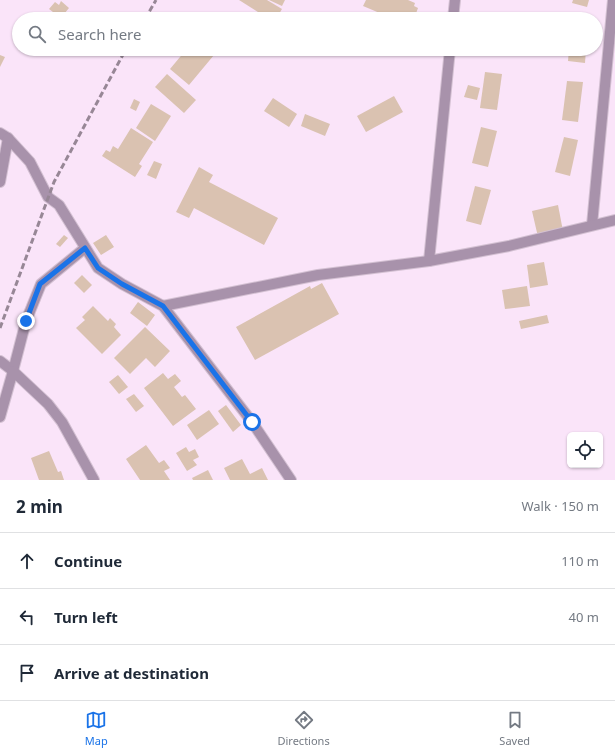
<!DOCTYPE html>
<meta charset="utf-8">
<style>
:root{--surface:#fff;--page:#f2f2f3;--text:#1f2937;--muted:#747a83;--line:#e0e1e3;--accent:#1a73e8}
body{margin:0;font-family:"Noto Sans",sans-serif;background:var(--page);color:var(--text)}
.controls{position:absolute;right:12px;bottom:12px;display:grid;overflow:hidden;border-radius:6px;box-shadow:0 1px 3px #0004}
.controls button{width:36px;height:36px;display:grid;place-items:center;padding:0;border:0;border-bottom:1px solid var(--line);background:var(--surface);color:var(--text);font:20px sans-serif}
.stop{position:absolute;width:12px;height:12px;margin:-9px;border:3px solid #1a73e8;border-radius:50%;background:#fff}
.stop.end{background:#1a73e8;border-color:#fff;box-shadow:0 1px 4px #0008}
.list{margin:0;padding:0;list-style:none}
h2{display:flex;justify-content:space-between;align-items:center;height:52px;margin:0;padding:0 16px;font-size:17px}
h2 small{font-size:13px;font-weight:400;color:var(--muted)}
.list li{display:grid;grid-template-columns:26px 1fr auto;gap:12px;align-items:center;box-sizing:border-box;height:56px;padding:0 16px;border-top:1px solid var(--line)}
.list b{display:block;font-size:15px;white-space:nowrap}
.list em{font-size:13px;font-style:normal;color:var(--muted)}
.icon{flex:none;width:22px;height:22px;fill:none;stroke:currentColor;stroke-width:2;stroke-linecap:round;stroke-linejoin:round}
.map{position:relative;flex:none;width:615px;height:480px;overflow:hidden}
.search{position:absolute;background:var(--surface);box-shadow:0 1px 3px #0004;left:12px;right:12px;top:12px;height:44px;display:flex;align-items:center;gap:10px;box-sizing:border-box;padding:0 14px;border-radius:22px;color:var(--muted);font-size:15px}
.sheet{height:220px;background:var(--surface)}
nav{display:flex;justify-content:space-around;align-items:center;box-sizing:border-box;height:56px;border-top:1px solid var(--line);background:var(--surface);font-size:11px;color:var(--muted)}
nav a{display:grid;justify-items:center;gap:2px}
nav .on{color:var(--accent)}
.map>svg:first-child{display:block}
.building{fill:#dac2b1}
.lines{fill:none;stroke-linecap:round;stroke-linejoin:round}
.minor-casing{stroke:#d3c0d2;stroke-width:12}
.minor{stroke:#a892ab;stroke-width:10}
.rail{stroke:#978796;stroke-width:3;stroke-dasharray:6 3;stroke-linecap:butt}
.route{stroke:#1a73e8;stroke-width:5}
</style>
<div class="map">
<svg width="615" height="480" viewBox="0 0 615 480">
<rect width="100%" height="100%" fill="#fae4f9"/>
<g class="building">
<path d="M 239,0 L 267,0 L 282,9 L 276,19 L 269,19 Z"/>
<path d="M 269,0 L 285,0 L 282,6 Z"/>
<path d="M 366,0 L 408,0 L 415,3 L 414,6 L 418,8 L 414,19 L 394,19 L 363,6 Z"/>
<path d="M 573,0 L 589,0 L 587,7 L 572,3 Z"/>
<path d="M 61,1 L 69,8 L 60,19 L 48,19 L 53,12 L 49,9 L 55,2 L 59,5 Z"/>
<path d="M 546,12 L 562,15 L 561,19 L 544,19 Z"/>
<path d="M 182,49 L 208,49 L 214,55 L 189,85 L 170,69 L 185,51 Z"/>
<path d="M 487,49 L 502,49 L 501,55 L 486,54 Z"/>
<path d="M 569,49 L 586,49 L 585,63 L 568,61 Z"/>
<path d="M 0,55 L 5,57 L 0,67 Z"/>
<path d="M 485,72 L 502,74 L 497,110 L 480,108 Z"/>
<path d="M 167,74 L 196,100 L 184,113 L 155,87 Z"/>
<path d="M 567,81 L 583,82 L 578,122 L 562,120 Z"/>
<path d="M 468,85 L 480,88 L 477,100 L 464,97 Z"/>
<path d="M 394,96 L 403,112 L 366,132 L 357,116 Z"/>
<path d="M 273,98 L 297,114 L 289,127 L 264,111 Z"/>
<path d="M 134,99 L 140,102 L 136,111 L 130,108 Z"/>
<path d="M 151,104 L 171,116 L 155,141 L 136,128 Z"/>
<path d="M 305,114 L 330,124 L 325,136 L 301,126 Z"/>
<path d="M 481,127 L 497,131 L 488,167 L 472,163 Z"/>
<path d="M 131,128 L 153,142 L 139,164 L 142,166 L 135,177 L 102,156 L 106,150 L 110,152 L 113,146 L 118,149 Z"/>
<path d="M 564,137 L 578,140 L 570,176 L 555,172 Z"/>
<path d="M 154,161 L 162,164 L 156,179 L 147,175 Z"/>
<path d="M 199,167 L 213,175 L 209,182 L 278,218 L 264,245 L 194,208 L 189,218 L 176,212 Z"/>
<path d="M 475,186 L 491,190 L 481,225 L 466,221 Z"/>
<path d="M 558,205 L 563,231 L 538,237 L 532,211 Z"/>
<path d="M 64,235 L 68,238 L 60,247 L 56,244 Z"/>
<path d="M 106,235 L 114,247 L 101,255 L 93,243 Z"/>
<path d="M 544,262 L 548,285 L 530,288 L 527,265 Z"/>
<path d="M 82,275 L 92,285 L 84,293 L 74,283 Z"/>
<path d="M 322,283 L 339,314 L 255,360 L 236,327 L 310,286 L 311,289 Z"/>
<path d="M 527,286 L 530,306 L 505,309 L 502,290 Z"/>
<path d="M 138,302 L 155,315 L 147,326 L 130,313 Z"/>
<path d="M 93,306 L 108,321 L 110,318 L 116,324 L 114,327 L 121,335 L 102,354 L 76,328 L 85,320 L 82,317 Z"/>
<path d="M 547,315 L 549,323 L 521,329 L 519,321 Z"/>
<path d="M 145,327 L 170,351 L 155,367 L 146,358 L 130,374 L 114,358 Z"/>
<path d="M 163,373 L 168,379 L 175,374 L 181,381 L 174,387 L 182,397 L 185,395 L 196,409 L 173,426 L 144,388 Z"/>
<path d="M 118,375 L 128,387 L 119,394 L 109,382 Z"/>
<path d="M 134,394 L 144,406 L 136,412 L 126,399 Z"/>
<path d="M 226,405 L 241,425 L 233,432 L 218,411 Z"/>
<path d="M 209,410 L 219,424 L 197,440 L 187,425 Z"/>
<path d="M 146,445 L 159,463 L 164,460 L 170,468 L 164,471 L 170,480 L 140,480 L 126,459 Z"/>
<path d="M 186,447 L 189,452 L 195,449 L 199,457 L 193,460 L 197,465 L 187,471 L 176,453 Z"/>
<path d="M 49,451 L 58,472 L 61,471 L 64,480 L 39,480 L 31,458 Z"/>
<path d="M 242,459 L 250,474 L 262,468 L 268,480 L 230,480 L 224,468 Z"/>
<path d="M 208,470 L 213,480 L 193,480 L 192,478 Z"/>
</g>
<g class="lines">
<defs>
<g id="minor">
<path d="M 453,19 L 455,0"/>
<path d="M 0,133 L 8,138 L 30,162 L 48,197 L 59,205 L 98,268 L 122,284 L 163,306 L 252,422 L 291,480"/>
<path d="M 0,182 L 8,138"/>
<path d="M 592,225 L 613,0"/>
<path d="M 429,261 L 450,49"/>
<path d="M 163,306 L 318,275 L 429,261 L 509,246 L 615,220"/>
<path d="M 0,361 L 13,371 L 26,321 L 41,284 L 85,248"/>
<path d="M 0,417 L 13,371 L 48,404 L 62,422 L 94,480"/>
</g>
</defs>
<use href="#minor" class="minor-casing"/>
<use href="#minor" class="minor"/>
<g class="rail">
<path d="M 145,19 L 156,0"/>
<path d="M 0,328 L 54,182 L 126,49"/>
</g>
</g>
<g class="lines">
<path class="route" d="M 26,321 L 40,284 L 85,248 L 98,268 L 122,284 L 163,306 L 252,422"/>
</g>
</svg>
<div class="controls">
<button><svg class="icon" aria-label="locate" viewBox="0 0 24 24"><circle cx="12" cy="12" r="6"/><path d="M12 2v4M12 18v4M2 12h4M18 12h4"/></svg></button>
</div>
<div class="stop" style="left:252px;top:422px"></div>
<div class="stop end" style="left:26px;top:321px"></div>
<div class="search"><svg class="icon" aria-label="search" viewBox="0 0 24 24"><circle cx="10" cy="10" r="6"/><path d="M15 15l6 6"/></svg>Search here</div>
</div>
<section class="sheet">
<h2>2 min<small>Walk · 150 m</small></h2>
<ul class="list">
<li><svg class="icon" aria-label="ahead" viewBox="0 0 24 24"><path d="M12 20V5M6 11l6-6 6 6"/></svg><div><b>Continue</b></div><em>110 m</em></li>
<li><svg class="icon" aria-label="left" viewBox="0 0 24 24"><path d="M17 20v-9H6M10 6l-5 5 5 5"/></svg><div><b>Turn left</b></div><em>40 m</em></li>
<li><svg class="icon" aria-label="arrive" viewBox="0 0 24 24"><path d="M6 21V4h12l-3 4 3 4H6"/></svg><div><b>Arrive at destination</b></div></li>
</ul>
</section>
<nav>
<a class="on"><svg class="icon" aria-label="map" viewBox="0 0 24 24"><path d="M3 6l6-2 6 2 6-2v14l-6 2-6-2-6 2zM9 4v14M15 6v14"/></svg>Map</a>
<a><svg class="icon" aria-label="directions" viewBox="0 0 24 24"><path d="M12 3l9 9-9 9-9-9zM9 14v-3h6M13 9l2 2-2 2"/></svg>Directions</a>
<a><svg class="icon" aria-label="saved" viewBox="0 0 24 24"><path d="M7 4h10v16l-5-4-5 4z"/></svg>Saved</a>
</nav>
